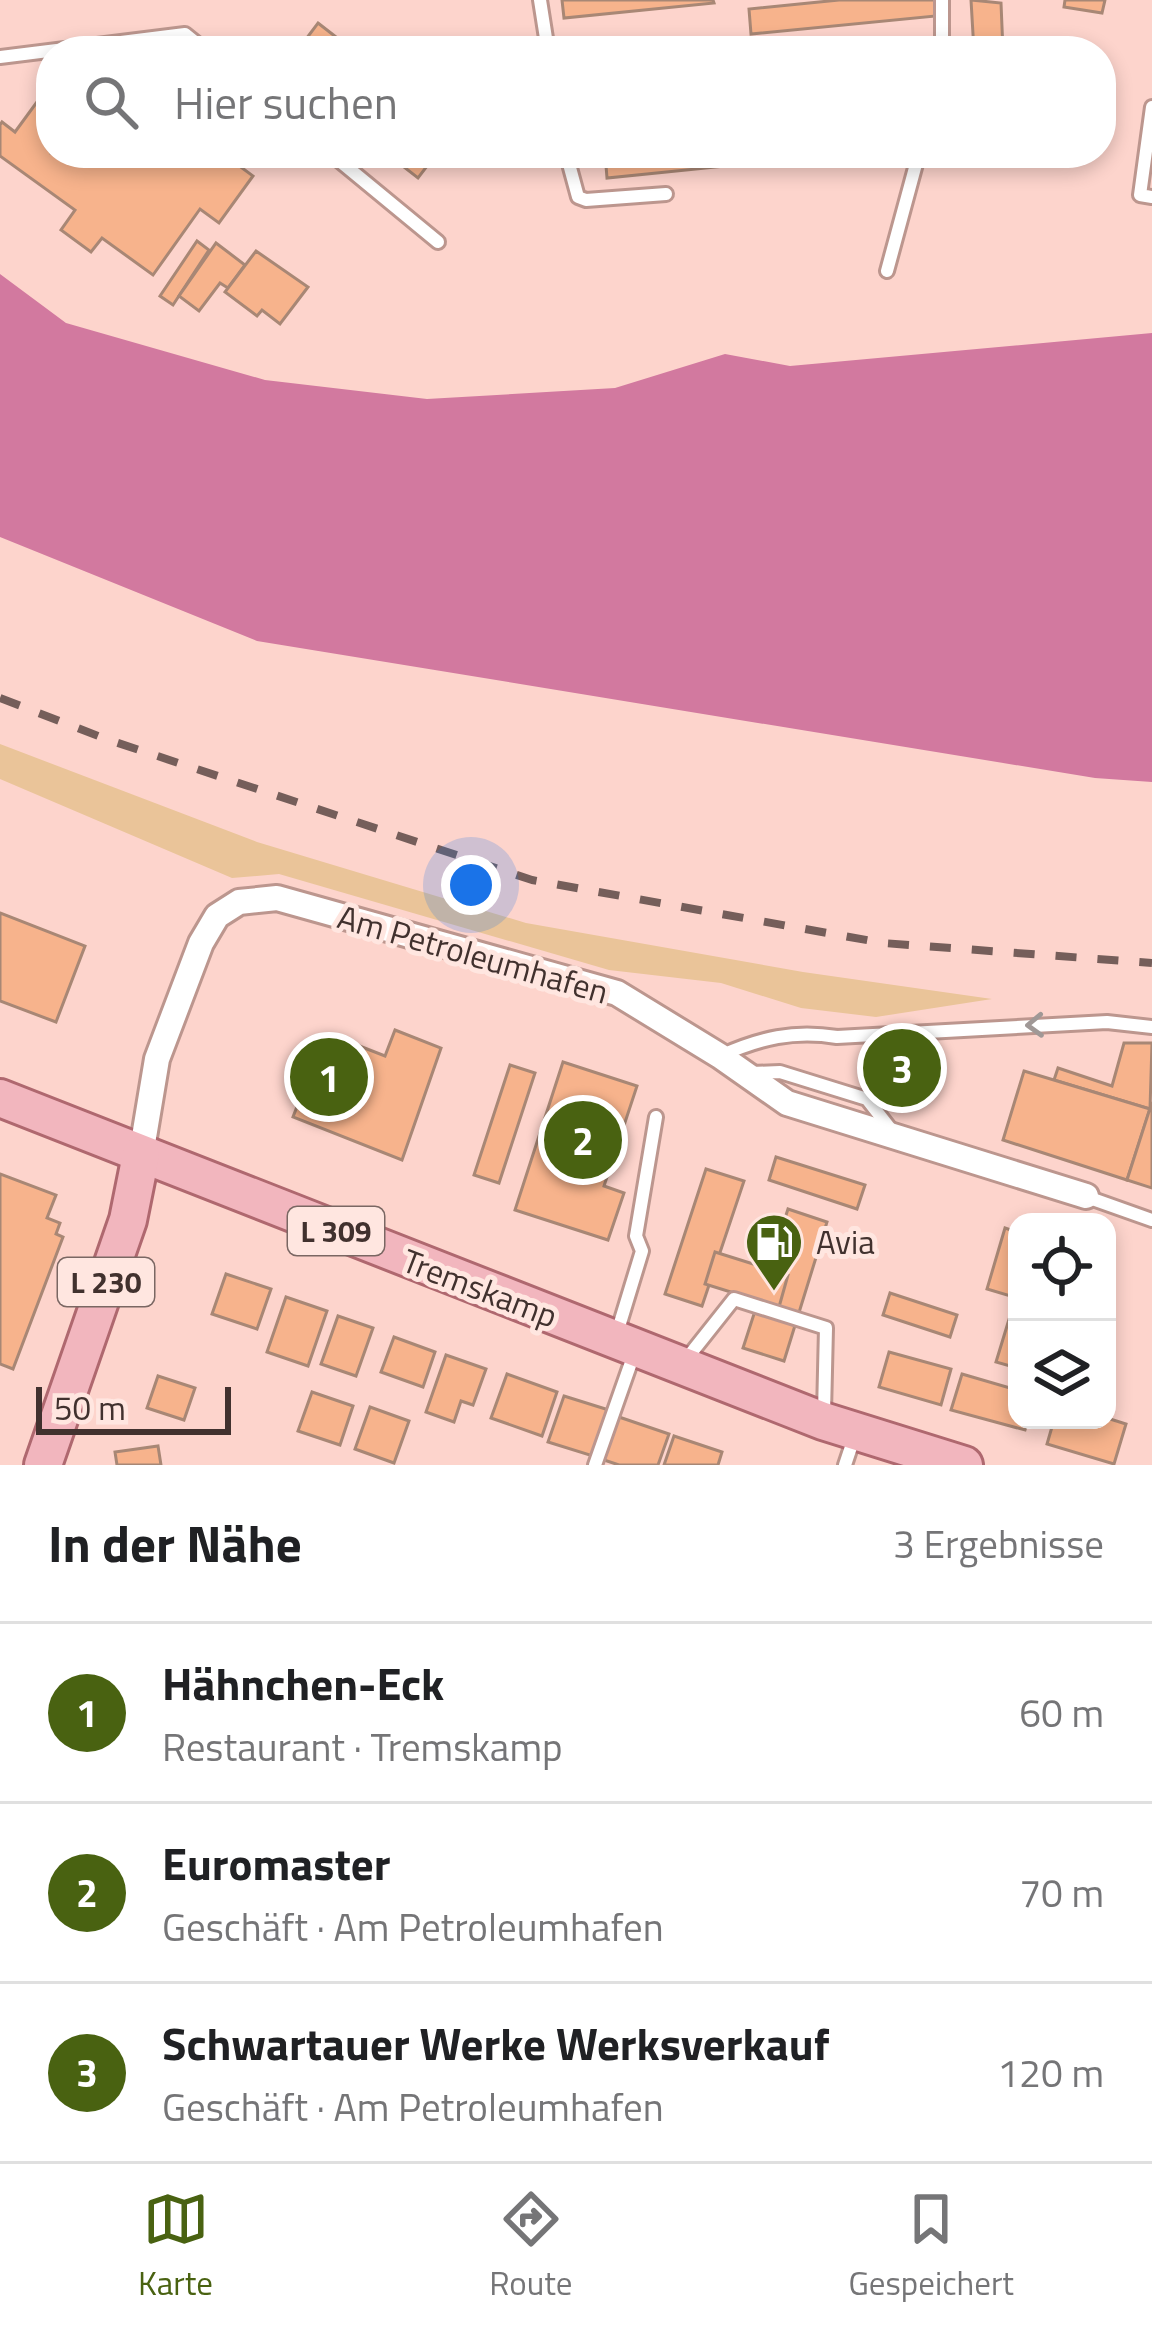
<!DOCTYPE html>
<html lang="de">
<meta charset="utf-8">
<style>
:root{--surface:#fff;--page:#f6f6f6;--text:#202124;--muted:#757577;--line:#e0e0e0;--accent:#496211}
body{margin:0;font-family:"Titillium Web",sans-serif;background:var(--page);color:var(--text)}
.controls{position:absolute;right:36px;bottom:36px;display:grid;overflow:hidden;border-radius:24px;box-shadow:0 6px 18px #0003}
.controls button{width:108px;height:108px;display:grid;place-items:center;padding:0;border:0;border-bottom:3px solid var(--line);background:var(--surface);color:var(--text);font:60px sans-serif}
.scale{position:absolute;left:36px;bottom:30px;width:195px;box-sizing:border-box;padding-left:12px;border:6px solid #41312e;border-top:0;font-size:33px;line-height:42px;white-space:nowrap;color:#41312e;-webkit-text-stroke:9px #ffe6e0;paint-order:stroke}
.you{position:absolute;left:471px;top:885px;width:42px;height:42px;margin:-30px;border:9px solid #fff;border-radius:50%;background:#1a73e8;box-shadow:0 0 0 18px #1a73e833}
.badge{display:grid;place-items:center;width:78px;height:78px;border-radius:50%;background:var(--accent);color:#fff;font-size:39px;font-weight:700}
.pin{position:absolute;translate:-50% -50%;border:6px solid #fff;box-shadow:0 3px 12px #0006}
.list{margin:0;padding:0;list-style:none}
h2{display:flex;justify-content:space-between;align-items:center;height:156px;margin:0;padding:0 48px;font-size:51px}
h2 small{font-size:39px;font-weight:400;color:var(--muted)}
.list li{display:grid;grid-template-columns:78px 1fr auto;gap:36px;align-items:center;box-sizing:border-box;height:180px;padding:0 48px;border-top:3px solid var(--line)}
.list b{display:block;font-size:45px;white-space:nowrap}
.list p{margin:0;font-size:39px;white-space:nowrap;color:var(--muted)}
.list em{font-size:39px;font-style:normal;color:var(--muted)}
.icon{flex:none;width:66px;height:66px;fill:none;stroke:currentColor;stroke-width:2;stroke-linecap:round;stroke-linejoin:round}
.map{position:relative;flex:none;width:1152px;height:1465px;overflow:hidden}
.search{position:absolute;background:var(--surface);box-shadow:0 6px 18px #0003;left:36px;right:36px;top:36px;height:132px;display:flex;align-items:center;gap:30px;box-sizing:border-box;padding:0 42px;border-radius:48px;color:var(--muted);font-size:45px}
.sheet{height:696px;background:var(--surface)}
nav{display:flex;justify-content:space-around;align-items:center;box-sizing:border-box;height:168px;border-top:3px solid var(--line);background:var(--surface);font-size:33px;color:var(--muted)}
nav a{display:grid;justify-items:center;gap:6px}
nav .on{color:var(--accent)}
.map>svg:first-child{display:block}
.green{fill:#eac499}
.water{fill:#d2799f}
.building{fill:#f7b38c;stroke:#a88775;stroke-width:3}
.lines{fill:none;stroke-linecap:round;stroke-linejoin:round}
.lane-casing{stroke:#bc968e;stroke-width:18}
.street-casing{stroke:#bc968e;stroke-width:30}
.primary-casing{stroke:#af686f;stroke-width:42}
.lane{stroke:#fff;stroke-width:12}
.street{stroke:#fff;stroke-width:24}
.primary{stroke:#f2b6be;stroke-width:36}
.rail{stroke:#755e5a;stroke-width:8;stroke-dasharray:21 21;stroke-linecap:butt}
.oneway{stroke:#a09896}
.labels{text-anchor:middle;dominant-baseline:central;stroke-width:10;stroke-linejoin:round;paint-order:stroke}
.shield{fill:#ffe6e0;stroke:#7a6763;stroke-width:3}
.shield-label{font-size:30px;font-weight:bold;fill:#41312e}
.street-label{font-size:33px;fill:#41312e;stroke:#ffe6e0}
.poi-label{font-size:33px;fill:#41312e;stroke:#ffe6e0;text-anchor:start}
</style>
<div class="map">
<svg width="1152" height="1465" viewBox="0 0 1152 1465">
<rect width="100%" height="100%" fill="#fdd4cc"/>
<path class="green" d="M 0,744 L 257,842 L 526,923 L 803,972 L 992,999 L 876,1017 L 801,1008 L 721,983 L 609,970 L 279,874 L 232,878 L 0,779 Z"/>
<path class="water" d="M 0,274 L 66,323 L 265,380 L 427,399 L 615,388 L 725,354 L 790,366 L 1152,333 L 1152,782 L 1095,778 L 257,641 L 0,537 Z"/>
<g class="building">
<path d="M 562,0 L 713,0 L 714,3 L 564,18 Z"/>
<path d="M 839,0 L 935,0 L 936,16 L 751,34 L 749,9 Z"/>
<path d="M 971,0 L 1001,3 L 1003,51 L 974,51 Z"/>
<path d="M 1065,0 L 1105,0 L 1102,13 L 1064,7 Z"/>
<path d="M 318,23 L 354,51 L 297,51 Z"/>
<path d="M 42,95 L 51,101 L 51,153 L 222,153 L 253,176 L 219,223 L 200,209 L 153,275 L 102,238 L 91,252 L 61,230 L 75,210 L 0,156 L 0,125 L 2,122 L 15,132 Z"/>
<path d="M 386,153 L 437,153 L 418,178 Z"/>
<path d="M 605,153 L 725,153 L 726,166 L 607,178 Z"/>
<path d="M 197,241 L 209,250 L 173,305 L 160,296 Z"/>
<path d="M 216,243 L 245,265 L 228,288 L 220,283 L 199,311 L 179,296 Z"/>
<path d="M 256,251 L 308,287 L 280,324 L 262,310 L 257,316 L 225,292 Z"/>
<path d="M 0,913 L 85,946 L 56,1022 L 0,1001 Z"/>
<path d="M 395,1030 L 441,1048 L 402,1160 L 293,1117 L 314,1063 L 322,1066 L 334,1036 L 385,1056 Z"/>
<path d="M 1124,1043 L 1152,1043 L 1150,1109 L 1054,1080 L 1058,1068 L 1112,1086 Z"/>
<path d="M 881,1054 L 924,1067 L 919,1084 L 876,1070 Z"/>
<path d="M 563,1062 L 637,1086 L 604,1186 L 624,1193 L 608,1240 L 515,1210 Z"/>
<path d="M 510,1065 L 535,1073 L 499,1183 L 474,1175 Z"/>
<path d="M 1024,1071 L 1150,1109 L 1127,1180 L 1003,1140 Z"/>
<path d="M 1152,1102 L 1152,1188 L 1127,1180 Z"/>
<path d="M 776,1157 L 865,1185 L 857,1209 L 769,1180 Z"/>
<path d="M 706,1169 L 744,1181 L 702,1306 L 665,1294 Z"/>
<path d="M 0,1174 L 56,1195 L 47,1218 L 60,1223 L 56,1234 L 63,1237 L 13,1369 L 0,1364 Z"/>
<path d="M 788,1209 L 827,1222 L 784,1361 L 743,1348 Z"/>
<path d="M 1005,1228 L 1017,1232 L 1017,1298 L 987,1289 Z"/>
<path d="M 715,1252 L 788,1275 L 779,1307 L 705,1284 Z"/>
<path d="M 226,1274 L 271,1289 L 257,1329 L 212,1314 Z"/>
<path d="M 890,1293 L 957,1315 L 950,1337 L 883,1315 Z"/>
<path d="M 286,1297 L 327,1311 L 308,1366 L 267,1352 Z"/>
<path d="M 1014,1303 L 1017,1304 L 1017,1368 L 996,1362 Z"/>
<path d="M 338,1316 L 373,1328 L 356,1376 L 321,1364 Z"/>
<path d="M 394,1337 L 435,1352 L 423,1387 L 381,1372 Z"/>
<path d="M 889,1352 L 951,1369 L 941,1405 L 879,1387 Z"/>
<path d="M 446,1355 L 486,1369 L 473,1405 L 461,1401 L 454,1422 L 426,1412 Z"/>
<path d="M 507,1374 L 557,1392 L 542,1436 L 491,1418 Z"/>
<path d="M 962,1374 L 1017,1390 L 1017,1420 L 1028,1420 L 1025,1430 L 951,1410 Z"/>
<path d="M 158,1376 L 195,1388 L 184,1420 L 147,1408 Z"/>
<path d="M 312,1392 L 353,1406 L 340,1445 L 298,1431 Z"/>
<path d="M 564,1396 L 612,1411 L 596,1457 L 548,1442 Z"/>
<path d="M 370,1407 L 409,1421 L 394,1463 L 355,1449 Z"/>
<path d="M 619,1417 L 669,1434 L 658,1465 L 619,1465 L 604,1460 Z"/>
<path d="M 1107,1418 L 1126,1424 L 1114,1464 L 1047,1444 L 1054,1420 Z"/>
<path d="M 674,1436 L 722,1452 L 718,1465 L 664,1465 Z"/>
<path d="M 158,1446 L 161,1465 L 117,1465 L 115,1452 Z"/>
</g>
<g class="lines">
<defs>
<g id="lane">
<path d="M 540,0 L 548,51"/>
<path d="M 942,51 L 942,0"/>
<path d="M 0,57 L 185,34 L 206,51"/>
<path d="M 1152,107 L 1140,195 L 1152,197"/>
<path d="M 330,153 L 438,242"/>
<path d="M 566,153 L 578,197 L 586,200 L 666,194"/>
<path d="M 887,271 L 919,153"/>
<path d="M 720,1056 C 760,1038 794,1030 837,1037 L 1107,1022 L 1152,1027"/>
<path d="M 752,1073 L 780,1072 L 867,1099 L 892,1131"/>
<path d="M 1087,1197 L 1152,1220"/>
<path d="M 617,1333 L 642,1251 L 636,1236 L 656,1117"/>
<path d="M 684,1362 L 734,1299 L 826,1328 L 824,1413"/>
<path d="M 595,1465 L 634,1354"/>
<path d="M 845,1465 L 854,1438"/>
</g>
<path id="street" d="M 141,1155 L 157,1059 L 201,943 L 217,916 L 239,902 L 277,898 L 617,993 L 720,1056 L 787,1103 L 1086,1196"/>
<g id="primary">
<path d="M 0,1098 L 823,1421 L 964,1465"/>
<path d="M 43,1465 L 128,1220 L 141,1155"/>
</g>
</defs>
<use href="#lane" class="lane-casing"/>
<use href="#street" class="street-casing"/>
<use href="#primary" class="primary-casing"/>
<use href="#lane" class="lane"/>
<use href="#street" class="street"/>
<use href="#primary" class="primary"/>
<path class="rail" d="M 0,698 L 106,739 L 532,880 L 883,943 L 1152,963"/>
</g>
<defs><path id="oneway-chevron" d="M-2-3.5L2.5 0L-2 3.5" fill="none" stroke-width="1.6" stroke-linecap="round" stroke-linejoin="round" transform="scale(3)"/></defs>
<use class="oneway" href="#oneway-chevron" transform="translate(1035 1025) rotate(178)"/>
<defs>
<symbol id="fuel-pin" viewBox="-11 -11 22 30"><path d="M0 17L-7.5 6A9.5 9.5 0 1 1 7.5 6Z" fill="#496211" stroke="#ffe6e0"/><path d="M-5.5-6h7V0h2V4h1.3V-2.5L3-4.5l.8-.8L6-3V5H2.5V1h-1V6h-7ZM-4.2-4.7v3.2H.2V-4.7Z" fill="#fff"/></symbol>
</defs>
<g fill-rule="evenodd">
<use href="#fuel-pin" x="741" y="1209" width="66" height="90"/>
</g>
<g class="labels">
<g class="shield">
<rect x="288" y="1207" width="96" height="48" rx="9"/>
<rect x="58" y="1258" width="96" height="48" rx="9"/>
</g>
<g class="shield-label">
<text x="336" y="1231">L 309</text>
<text x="106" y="1282">L 230</text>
</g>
<g class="street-label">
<text transform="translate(473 954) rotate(16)">Am Petroleumhafen</text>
<text transform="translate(480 1288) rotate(21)">Tremskamp</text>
</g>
<g class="poi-label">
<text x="816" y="1242">Avia</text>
</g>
</g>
</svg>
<div class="controls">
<button><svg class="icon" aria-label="locate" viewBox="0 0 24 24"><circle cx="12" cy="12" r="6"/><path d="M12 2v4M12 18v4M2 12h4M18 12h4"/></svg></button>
<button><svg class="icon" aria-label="layers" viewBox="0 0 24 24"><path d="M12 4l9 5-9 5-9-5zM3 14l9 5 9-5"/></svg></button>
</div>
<div class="scale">50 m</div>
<div class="you"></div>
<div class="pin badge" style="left:329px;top:1077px">1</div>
<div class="pin badge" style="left:583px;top:1140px">2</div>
<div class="pin badge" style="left:902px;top:1068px">3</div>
<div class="search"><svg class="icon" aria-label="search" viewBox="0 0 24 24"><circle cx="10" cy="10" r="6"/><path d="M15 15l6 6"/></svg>Hier suchen</div>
</div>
<section class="sheet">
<h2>In der Nähe<small>3 Ergebnisse</small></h2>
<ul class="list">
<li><span class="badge">1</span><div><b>Hähnchen-Eck</b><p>Restaurant · Tremskamp</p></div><em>60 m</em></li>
<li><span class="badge">2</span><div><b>Euromaster</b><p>Geschäft · Am Petroleumhafen</p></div><em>70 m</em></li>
<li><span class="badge">3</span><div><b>Schwartauer Werke Werksverkauf</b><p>Geschäft · Am Petroleumhafen</p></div><em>120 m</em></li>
</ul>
</section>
<nav>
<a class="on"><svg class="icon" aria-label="map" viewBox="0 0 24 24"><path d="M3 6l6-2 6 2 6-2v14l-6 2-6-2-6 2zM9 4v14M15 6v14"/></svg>Karte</a>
<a><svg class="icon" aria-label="directions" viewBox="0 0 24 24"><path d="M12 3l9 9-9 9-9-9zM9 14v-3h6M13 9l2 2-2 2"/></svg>Route</a>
<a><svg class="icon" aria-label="saved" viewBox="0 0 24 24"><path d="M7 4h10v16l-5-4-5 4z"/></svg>Gespeichert</a>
</nav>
